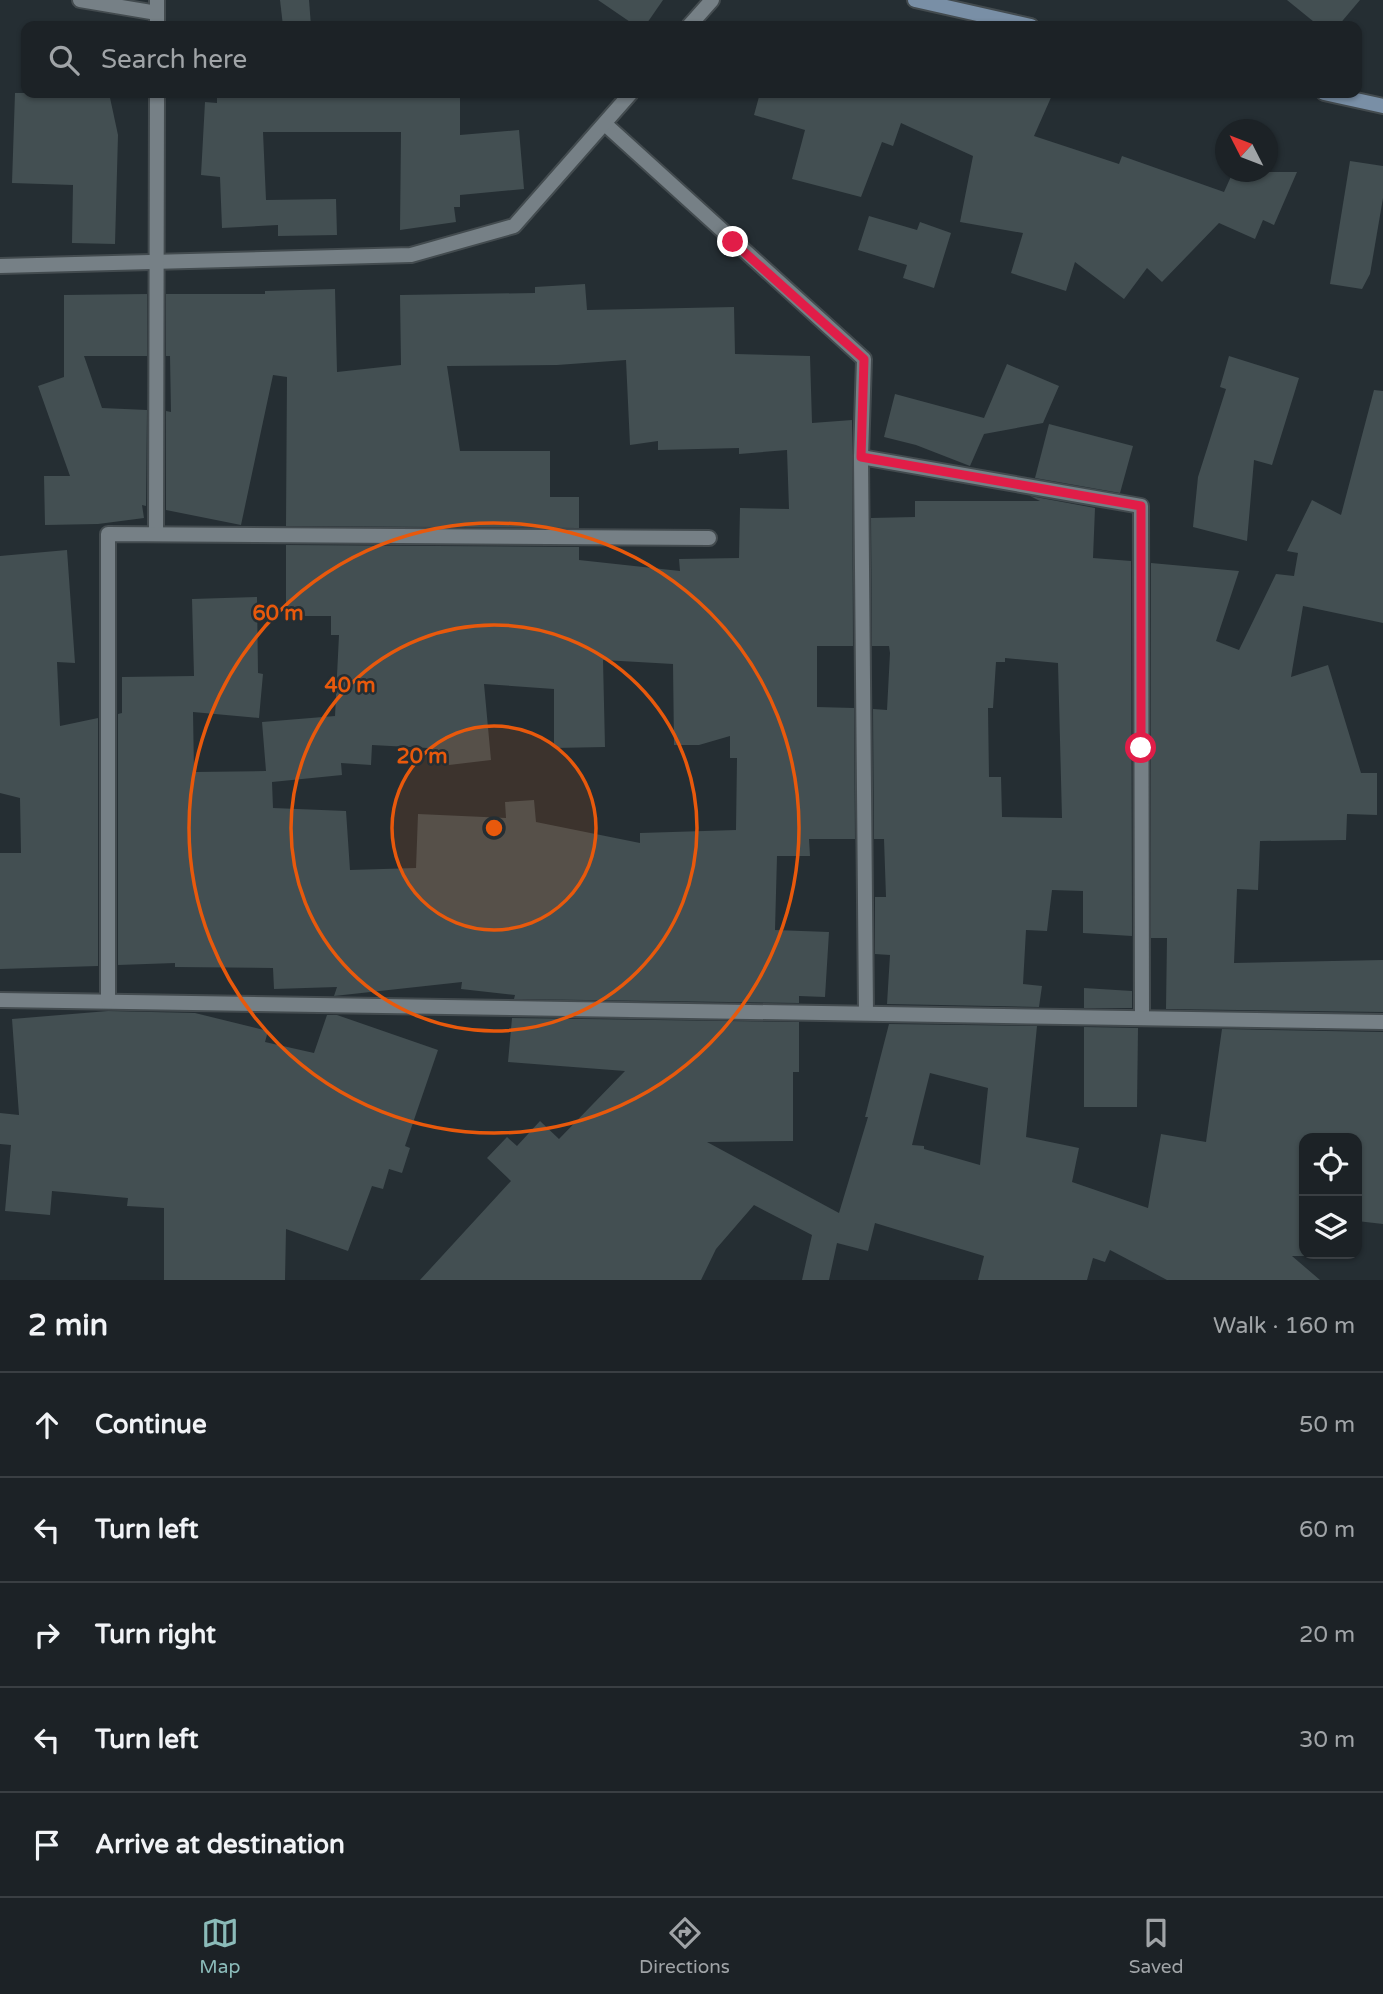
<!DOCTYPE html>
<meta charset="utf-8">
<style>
:root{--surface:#1c2226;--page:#252a2e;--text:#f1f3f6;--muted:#a0a4a7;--line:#3a3f43;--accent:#8bbbb9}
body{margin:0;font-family:"Varela Round",sans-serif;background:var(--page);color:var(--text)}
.controls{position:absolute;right:21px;bottom:21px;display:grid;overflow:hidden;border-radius:14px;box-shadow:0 2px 5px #0004}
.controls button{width:63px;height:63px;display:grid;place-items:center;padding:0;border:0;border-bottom:2px solid var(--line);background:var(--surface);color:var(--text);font:35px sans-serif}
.compass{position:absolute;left:1215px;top:119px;width:63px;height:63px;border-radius:50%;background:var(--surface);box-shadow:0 2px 5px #0004;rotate:312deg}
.stop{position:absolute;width:21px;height:21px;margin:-16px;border:5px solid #e11d48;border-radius:50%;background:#fff}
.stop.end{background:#e11d48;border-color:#fff;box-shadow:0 2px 7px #0008}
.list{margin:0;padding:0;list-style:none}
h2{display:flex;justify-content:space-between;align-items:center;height:91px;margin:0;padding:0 28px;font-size:30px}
h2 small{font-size:23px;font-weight:400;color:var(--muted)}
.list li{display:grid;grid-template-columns:46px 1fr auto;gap:21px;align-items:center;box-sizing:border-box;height:105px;padding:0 28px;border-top:2px solid var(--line)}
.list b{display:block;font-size:26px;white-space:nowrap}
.list em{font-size:23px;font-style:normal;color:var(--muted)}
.icon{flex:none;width:38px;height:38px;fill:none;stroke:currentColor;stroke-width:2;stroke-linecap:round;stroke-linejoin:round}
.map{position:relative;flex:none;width:1383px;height:1280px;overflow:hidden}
.search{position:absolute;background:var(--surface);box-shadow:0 2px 5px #0004;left:21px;right:21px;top:21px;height:77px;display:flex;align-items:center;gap:18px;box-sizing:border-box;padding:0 24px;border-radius:14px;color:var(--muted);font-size:26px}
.sheet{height:616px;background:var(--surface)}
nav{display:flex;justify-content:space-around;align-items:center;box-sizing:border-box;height:98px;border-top:2px solid var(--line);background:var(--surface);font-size:19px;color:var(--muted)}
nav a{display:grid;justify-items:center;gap:4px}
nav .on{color:var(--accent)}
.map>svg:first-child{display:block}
.building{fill:#434f52;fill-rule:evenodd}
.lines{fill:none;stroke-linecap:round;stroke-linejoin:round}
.street-casing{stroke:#434b4f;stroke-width:18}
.secondary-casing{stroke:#434b4f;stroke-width:18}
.street{stroke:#768086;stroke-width:14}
.secondary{stroke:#798fa6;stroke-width:14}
.route{stroke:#e11d48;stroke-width:9}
.ring{fill:none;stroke:#e8590c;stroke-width:3.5}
.centre{fill:#e8590c;stroke:#252e33;stroke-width:3.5}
.ring-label{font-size:21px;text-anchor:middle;font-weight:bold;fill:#e8590c;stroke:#252e33;stroke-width:5;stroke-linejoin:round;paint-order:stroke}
</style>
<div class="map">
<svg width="1383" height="1280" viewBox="0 0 1383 1280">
<rect width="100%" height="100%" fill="#252e33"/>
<g class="building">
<path d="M 280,0 L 309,0 L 311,26 L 283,26 Z"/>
<path d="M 598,0 L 663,0 L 645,26 L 636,26 Z"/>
<path d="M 1287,0 L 1360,0 L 1338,26 L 1319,26 Z"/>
<path d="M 15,93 L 109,93 L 118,135 L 115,244 L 72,243 L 73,185 L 12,183 Z"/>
<path d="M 217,93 L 460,93 L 460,135 L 519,130 L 524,189 L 460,195 L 460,207 L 454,207 L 456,222 L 400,230 L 401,132 L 263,132 L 266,200 L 336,199 L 337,235 L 278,236 L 278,225 L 222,228 L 220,177 L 201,175 L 205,102 L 217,103 Z"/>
<path d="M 760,93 L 1053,93 L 1034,136 L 1119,164 L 1122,156 L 1224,192 L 1233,172 L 1297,172 L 1274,225 L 1263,220 L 1255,239 L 1219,223 L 1162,282 L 1147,268 L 1124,299 L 1075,262 L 1066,291 L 1011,273 L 1023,233 L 960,222 L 973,156 L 901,123 L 893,146 L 882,142 L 861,197 L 792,179 L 805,130 L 754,115 Z"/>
<path d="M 1350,161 L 1383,166 L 1383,198 L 1370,274 L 1362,289 L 1330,284 Z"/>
<path d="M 869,216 L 917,230 L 920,222 L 951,233 L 934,288 L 903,278 L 907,265 L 858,250 Z"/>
<path d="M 585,284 L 587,310 L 734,307 L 735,354 L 810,356 L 812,423 L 852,420 L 853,646 L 817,646 L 817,707 L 854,708 L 855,839 L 809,839 L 810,856 L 777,856 L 775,930 L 829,932 L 825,997 L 799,996 L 799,1003 L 514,999 L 515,995 L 461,989 L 462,982 L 334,996 L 337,987 L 274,989 L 273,968 L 175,967 L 175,963 L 118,965 L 118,714 L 122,713 L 122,677 L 194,676 L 192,599 L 257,597 L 258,673 L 263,674 L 259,718 L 193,712 L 194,772 L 266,771 L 262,722 L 335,716 L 339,635 L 331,635 L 331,616 L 286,616 L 286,545 L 579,547 L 579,560 L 680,571 L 679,559 L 739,558 L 740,508 L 789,509 L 787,450 L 739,454 L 739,448 L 658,450 L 658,441 L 630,445 L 626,360 L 557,365 L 447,366 L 460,451 L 550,451 L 550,497 L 579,497 L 579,528 L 286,526 L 287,377 L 273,375 L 241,525 L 166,510 L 166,411 L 171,412 L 170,356 L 166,356 L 166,294 L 265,294 L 265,291 L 335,289 L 337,372 L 401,365 L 400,295 L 535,293 L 535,287 ZM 603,660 L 673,664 L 674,745 L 699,745 L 730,736 L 730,758 L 737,758 L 736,830 L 640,833 L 640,843 L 536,822 L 534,800 L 505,802 L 506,818 L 418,814 L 416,868 L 350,870 L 346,811 L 273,808 L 272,782 L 342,775 L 341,763 L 371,765 L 372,745 L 428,748 L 428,754 L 448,751 L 449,765 L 491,760 L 484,684 L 554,689 L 554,748 L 605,747 Z"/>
<path d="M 147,294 L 147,356 L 84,356 L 102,408 L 147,410 L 146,506 L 142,505 L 144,518 L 98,524 L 45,525 L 44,476 L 70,476 L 38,386 L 64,377 L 64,295 Z"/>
<path d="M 1229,356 L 1299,378 L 1272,465 L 1254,460 L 1247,541 L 1193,527 L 1198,477 L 1226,389 L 1220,387 Z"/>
<path d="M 1007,364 L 1059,386 L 1043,423 L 984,434 L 970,466 L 916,445 L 884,437 L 895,394 L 984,418 Z"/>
<path d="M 1374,390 L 1383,391 L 1383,623 L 1303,606 L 1291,677 L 1328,665 L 1361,773 L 1377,773 L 1377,815 L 1347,814 L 1346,840 L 1260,841 L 1258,890 L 1237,889 L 1234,963 L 1383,960 L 1383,1012 L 1166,1009 L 1167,938 L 1151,938 L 1151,563 L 1239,571 L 1216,641 L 1239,650 L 1276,574 L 1294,576 L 1298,553 L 1287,551 L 1312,500 L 1341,515 Z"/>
<path d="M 1049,424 L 1133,446 L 1120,493 L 1035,478 Z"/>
<path d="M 1030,496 L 1095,508 L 1093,558 L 1131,561 L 1132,936 L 1083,933 L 1083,891 L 1052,890 L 1047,931 L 1026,930 L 1023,984 L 1042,986 L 1039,1007 L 887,1004 L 890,955 L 875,954 L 875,897 L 886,897 L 884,839 L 874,839 L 873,709 L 887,710 L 890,653 L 889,646 L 872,646 L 871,518 L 915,517 L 915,501 L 1040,501 ZM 1005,658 L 1058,663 L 1062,818 L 1002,817 L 1001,777 L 989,777 L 988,708 L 993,708 L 996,662 L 1005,662 Z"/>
<path d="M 67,550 L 75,663 L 57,662 L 60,726 L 98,718 L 98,966 L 0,969 L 0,853 L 21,853 L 20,798 L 0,793 L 0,556 Z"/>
<path d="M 1084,988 L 1132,991 L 1132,1008 L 1084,1008 Z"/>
<path d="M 108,1011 L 195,1013 L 268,1031 L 265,1042 L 314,1053 L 327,1015 L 337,1015 L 438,1050 L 405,1146 L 410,1148 L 402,1173 L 389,1169 L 383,1189 L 372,1186 L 348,1251 L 286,1229 L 285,1280 L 164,1280 L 164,1208 L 127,1206 L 128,1198 L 52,1191 L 50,1215 L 5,1211 L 11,1145 L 0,1144 L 0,1113 L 19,1115 L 12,1019 Z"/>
<path d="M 512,1018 L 799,1022 L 799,1072 L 793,1072 L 793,1141 L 707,1142 L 839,1213 L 868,1117 L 865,1117 L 889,1024 L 1037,1026 L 1026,1137 L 1079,1148 L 1072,1182 L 1148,1208 L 1161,1134 L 1206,1142 L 1222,1029 L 1383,1032 L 1383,1224 L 1357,1221 L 1357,1138 L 1304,1138 L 1304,1256 L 1292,1256 L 1320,1280 L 1167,1280 L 1110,1250 L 1105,1262 L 1093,1258 L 1087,1280 L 978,1280 L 984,1256 L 875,1223 L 868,1251 L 837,1243 L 829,1280 L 802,1280 L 812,1235 L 754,1205 L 716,1249 L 701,1280 L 420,1280 L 511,1181 L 487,1158 L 507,1137 L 517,1146 L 540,1121 L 559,1139 L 625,1071 L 508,1062 ZM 930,1073 L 988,1088 L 980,1165 L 924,1149 L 924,1146 L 912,1145 Z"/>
<path d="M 1084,1027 L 1138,1028 L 1137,1107 L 1084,1107 Z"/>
</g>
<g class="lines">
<defs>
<g id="street">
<path d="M 80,0 L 157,13"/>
<path d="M 157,0 L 157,26"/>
<path d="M 689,26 L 712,0"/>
<path d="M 605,124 L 864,359 L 861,457 L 866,1013"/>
<path d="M 0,266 L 411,255 L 514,226 L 631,93"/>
<path d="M 861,457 L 1141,506 L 1142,1018"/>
<path d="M 156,534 L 157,93"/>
<path d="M 0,1000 L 1383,1022"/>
<path d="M 108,1001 L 108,534 L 709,538"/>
</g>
<g id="secondary">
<path d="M 915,0 L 1031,26"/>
<path d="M 1324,93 L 1383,106"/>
</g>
</defs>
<use href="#street" class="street-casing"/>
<use href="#secondary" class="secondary-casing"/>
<use href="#street" class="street"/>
<use href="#secondary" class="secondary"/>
</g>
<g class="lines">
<path class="route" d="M 733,242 L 864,359 L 861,457 L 1141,506 L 1141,748"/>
</g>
<circle cx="494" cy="828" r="102" fill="#e8590c" fill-opacity=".12"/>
<g class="ring">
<circle cx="494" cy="828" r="102"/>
<circle cx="494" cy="828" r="203"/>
<circle cx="494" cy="828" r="305"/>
</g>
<circle cx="494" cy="828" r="10" class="centre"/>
<g class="ring-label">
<text x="278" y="620">60 m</text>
<text x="350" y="692">40 m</text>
<text x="422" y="763">20 m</text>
</g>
</svg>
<div class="controls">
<button><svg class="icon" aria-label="locate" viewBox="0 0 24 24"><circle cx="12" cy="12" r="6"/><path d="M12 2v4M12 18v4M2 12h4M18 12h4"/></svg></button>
<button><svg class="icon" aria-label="layers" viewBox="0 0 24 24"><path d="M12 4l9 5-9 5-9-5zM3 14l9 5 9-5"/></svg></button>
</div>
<svg class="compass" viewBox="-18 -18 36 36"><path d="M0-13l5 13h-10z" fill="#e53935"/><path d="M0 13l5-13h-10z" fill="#a0a4a7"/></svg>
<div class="stop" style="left:1141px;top:748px"></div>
<div class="stop end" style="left:733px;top:242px"></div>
<div class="search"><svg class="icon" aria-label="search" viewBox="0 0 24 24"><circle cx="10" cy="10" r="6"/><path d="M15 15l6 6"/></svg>Search here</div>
</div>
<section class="sheet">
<h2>2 min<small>Walk · 160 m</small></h2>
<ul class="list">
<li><svg class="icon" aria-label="ahead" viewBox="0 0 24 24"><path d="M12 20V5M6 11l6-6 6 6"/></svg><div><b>Continue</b></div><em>50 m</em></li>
<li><svg class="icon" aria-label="left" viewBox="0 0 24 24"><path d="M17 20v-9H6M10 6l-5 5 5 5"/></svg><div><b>Turn left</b></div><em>60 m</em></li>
<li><svg class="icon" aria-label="right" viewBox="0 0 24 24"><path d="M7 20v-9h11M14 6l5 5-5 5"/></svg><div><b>Turn right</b></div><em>20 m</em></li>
<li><svg class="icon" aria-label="left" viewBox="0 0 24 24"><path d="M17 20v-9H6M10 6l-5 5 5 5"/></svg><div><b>Turn left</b></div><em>30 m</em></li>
<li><svg class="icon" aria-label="arrive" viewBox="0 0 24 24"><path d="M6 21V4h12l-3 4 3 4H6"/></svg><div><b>Arrive at destination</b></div></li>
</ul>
</section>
<nav>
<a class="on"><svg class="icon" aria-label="map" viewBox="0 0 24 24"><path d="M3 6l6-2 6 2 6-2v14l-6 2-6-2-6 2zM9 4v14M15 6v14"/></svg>Map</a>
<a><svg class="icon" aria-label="directions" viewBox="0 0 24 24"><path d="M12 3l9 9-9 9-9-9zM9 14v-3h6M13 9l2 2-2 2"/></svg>Directions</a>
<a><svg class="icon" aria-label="saved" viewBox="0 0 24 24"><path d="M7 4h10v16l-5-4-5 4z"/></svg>Saved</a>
</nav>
